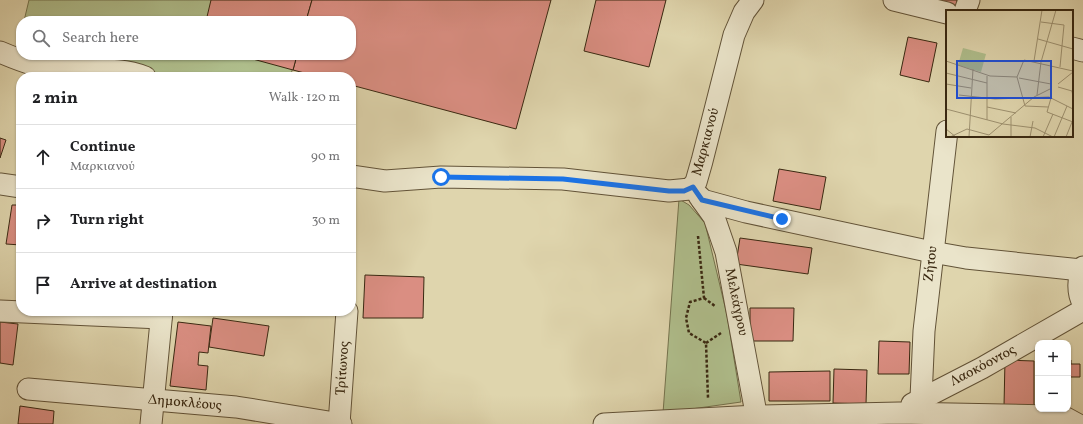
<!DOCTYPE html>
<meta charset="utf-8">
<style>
:root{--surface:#fff;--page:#f2f2f2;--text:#202124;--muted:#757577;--line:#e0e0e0}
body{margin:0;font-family:Vollkorn,serif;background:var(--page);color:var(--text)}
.controls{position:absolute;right:12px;bottom:12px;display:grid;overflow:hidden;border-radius:8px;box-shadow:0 1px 3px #0004}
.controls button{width:36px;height:36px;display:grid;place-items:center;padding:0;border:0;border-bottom:1px solid var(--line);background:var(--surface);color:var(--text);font:20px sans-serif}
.stop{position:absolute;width:12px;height:12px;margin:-9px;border:3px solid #1a73e8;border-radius:50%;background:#fff}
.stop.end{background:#1a73e8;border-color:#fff;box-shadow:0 1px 4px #0008}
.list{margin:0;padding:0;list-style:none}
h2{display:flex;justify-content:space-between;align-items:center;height:52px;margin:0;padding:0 16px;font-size:17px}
h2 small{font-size:13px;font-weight:400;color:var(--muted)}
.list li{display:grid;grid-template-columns:26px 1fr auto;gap:12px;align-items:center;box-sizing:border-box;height:64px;padding:0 16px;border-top:1px solid var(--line)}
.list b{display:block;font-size:15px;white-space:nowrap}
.list p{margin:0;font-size:13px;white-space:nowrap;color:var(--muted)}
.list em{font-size:13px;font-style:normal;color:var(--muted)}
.icon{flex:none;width:22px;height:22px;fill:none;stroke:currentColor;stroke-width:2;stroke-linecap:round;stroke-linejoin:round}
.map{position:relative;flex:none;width:1083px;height:424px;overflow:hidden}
.search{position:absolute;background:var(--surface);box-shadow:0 1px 3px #0004;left:16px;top:16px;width:340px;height:44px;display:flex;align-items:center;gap:10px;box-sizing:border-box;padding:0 14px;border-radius:16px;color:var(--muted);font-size:15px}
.panel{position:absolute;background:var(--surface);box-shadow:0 1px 3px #0004;left:16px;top:72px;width:340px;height:244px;border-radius:16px}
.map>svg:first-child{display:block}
.green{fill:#afbe8c;stroke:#74734e}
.building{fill:#da8e82;stroke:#392811}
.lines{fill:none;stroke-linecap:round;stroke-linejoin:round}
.minor-casing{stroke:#625338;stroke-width:23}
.path{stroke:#392811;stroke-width:2.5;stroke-dasharray:3 2;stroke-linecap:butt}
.minor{stroke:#eae4ca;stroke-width:21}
.route{stroke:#1a73e8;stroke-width:5}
.labels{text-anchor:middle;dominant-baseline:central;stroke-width:3;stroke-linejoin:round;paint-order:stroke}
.street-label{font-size:14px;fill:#392811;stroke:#eae4ca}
.inset-road{fill:none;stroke:#9d906f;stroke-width:1}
.view{fill:#1d4ed8;fill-opacity:0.15;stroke:#1d4ed8;stroke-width:2}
.inset-edge{fill:none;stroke:#392811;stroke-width:2}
</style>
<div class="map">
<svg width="1083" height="424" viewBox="0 0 1083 424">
<rect width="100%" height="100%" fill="#dfd5ad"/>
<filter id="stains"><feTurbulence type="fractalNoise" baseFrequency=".005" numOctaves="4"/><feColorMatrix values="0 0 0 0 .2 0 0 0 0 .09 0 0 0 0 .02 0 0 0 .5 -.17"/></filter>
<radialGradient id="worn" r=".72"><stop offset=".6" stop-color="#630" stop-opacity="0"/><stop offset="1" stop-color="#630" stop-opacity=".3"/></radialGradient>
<g class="green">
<path d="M 29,0 L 312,0 L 306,21 L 24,21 Z"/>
<path d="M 73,55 L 297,55 L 290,77 L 160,77 L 129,65 Z"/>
<path d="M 679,199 L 689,205 L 705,223 L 727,315 L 741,402 L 663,413 Z"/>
</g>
<g class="building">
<path d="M 211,0 L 312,0 L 306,21 L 206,21 Z"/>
<path d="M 312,0 L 551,0 L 516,129 L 351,85 L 351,77 L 320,77 L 293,70 L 297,55 L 351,55 L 351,21 L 306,21 Z"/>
<path d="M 596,0 L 666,0 L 649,67 L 584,51 Z"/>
<path d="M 933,0 L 957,0 L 956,7 Z"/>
<path d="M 908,37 L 937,43 L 929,82 L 900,75 Z"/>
<path d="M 238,55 L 297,55 L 293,70 Z"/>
<path d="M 0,138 L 6,140 L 0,158 Z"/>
<path d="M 779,169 L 826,177 L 820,210 L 773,201 Z"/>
<path d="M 12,205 L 21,205 L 21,245 L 6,244 Z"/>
<path d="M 740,238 L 812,248 L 808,274 L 736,264 Z"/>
<path d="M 365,275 L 424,277 L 423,318 L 363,318 Z"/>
<path d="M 750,308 L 794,308 L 793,341 L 750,341 Z"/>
<path d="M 213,318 L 269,326 L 264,356 L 209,347 Z"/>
<path d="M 0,322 L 18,324 L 13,365 L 0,363 Z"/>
<path d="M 178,322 L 211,326 L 208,353 L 199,352 L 198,365 L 208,366 L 206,390 L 170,386 Z"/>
<path d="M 879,341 L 910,342 L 909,374 L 878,374 Z"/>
<path d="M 1068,359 L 1071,360 L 1071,364 L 1080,364 L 1080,377 L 1070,377 L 1069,402 L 1068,402 Z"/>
<path d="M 1005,360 L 1034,361 L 1034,407 L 1004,406 Z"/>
<path d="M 834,369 L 867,370 L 866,404 L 833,403 Z"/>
<path d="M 830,371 L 830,401 L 769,401 L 769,372 Z"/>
<path d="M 20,406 L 54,411 L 53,424 L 18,424 Z"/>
</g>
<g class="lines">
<defs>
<g id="minor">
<path d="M 894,0 L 947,13"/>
<path d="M 965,11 L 969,0"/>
<path d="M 1072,48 L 1083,51"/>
<path d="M 0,52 C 26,63 40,68 69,70 C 94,71 121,67 145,77"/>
<path d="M 351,176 L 385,181 L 441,177 L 563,179 L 669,191 L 690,189 L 696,182 L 702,161 L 734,35 L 744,12 L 753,0"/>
<path d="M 0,184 L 21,187"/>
<path d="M 699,196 L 714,217 L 726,252 L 758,424"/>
<path d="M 702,200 L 746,212 L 932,252 L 966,258 L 1081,270"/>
<path d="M 1083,267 C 1078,278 1077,292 1083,303"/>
<path d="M 0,311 L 161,318"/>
<path d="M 28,389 L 236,407 L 341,424"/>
<path d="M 921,398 L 924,331 L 947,131"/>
<path d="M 912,404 L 982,368 L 1083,310"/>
<path d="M 151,424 L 162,311"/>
<path d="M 339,424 L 347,311"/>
<path d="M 604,424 L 757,416 L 899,413 L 1053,416 L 1066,418 L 1077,424"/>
</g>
</defs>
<use href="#minor" class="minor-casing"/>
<g class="path">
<path d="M 698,236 L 704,298 L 690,302 L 686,318 L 689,333 L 706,343 L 708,398"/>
<path d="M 704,298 L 715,306"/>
<path d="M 706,343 L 721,333"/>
</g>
<use href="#minor" class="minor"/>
</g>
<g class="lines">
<path class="route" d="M 441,177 L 563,179 L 669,191 L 684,191 L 693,187 L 702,200 L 782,219"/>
</g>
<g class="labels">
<g class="street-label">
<text transform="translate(706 142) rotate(-75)">Μαρκιανού</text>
<text transform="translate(931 264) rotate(-83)">Ζήτου</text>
<text transform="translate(736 302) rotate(78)">Μελεάγρου</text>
<text transform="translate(983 366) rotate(-28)">Λαοκόοντος</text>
<text transform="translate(343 368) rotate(-86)">Τρίτωνος</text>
<text transform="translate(185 403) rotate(5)">Δημοκλέους</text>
</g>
</g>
<g transform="translate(946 10)">
<rect width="127" height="127" fill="#dfd5ad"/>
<path d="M 17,38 L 40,44 L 35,62 L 12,55 Z" fill="#afbe8c"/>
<path class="inset-road" d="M 95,12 L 118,15 L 114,57M 92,29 L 127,39M 0,51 L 44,66 L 71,67 L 78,50 L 127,61M 88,51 L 96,0M 0,63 L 41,73M 71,67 L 79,96 L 102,97M 73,68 L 105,74M 0,74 L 25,78M 112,74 L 127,62M 112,77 L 126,81 L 127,87M 13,85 L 49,89 L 103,87 L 127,99M 91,85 L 95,52 L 110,0M 105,88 L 101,102 L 127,112M 41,97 L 70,103M 0,99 L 57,114 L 89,118 L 107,127M 41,110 L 41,66M 0,119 L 10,127M 4,127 L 21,119 L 43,125 L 88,87 L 106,78M 23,127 L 27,59M 65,127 L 65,107M 84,127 L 87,111M 97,127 L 107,104M 108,127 L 121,96M 120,127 L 126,112"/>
<path class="view" d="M 11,51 L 105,51 L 105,88 L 11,88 Z"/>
<rect width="127" height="127" class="inset-edge"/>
</g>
<rect width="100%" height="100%" filter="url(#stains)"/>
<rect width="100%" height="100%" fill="url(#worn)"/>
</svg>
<div class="controls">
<button>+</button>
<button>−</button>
</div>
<div class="stop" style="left:441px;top:177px"></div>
<div class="stop end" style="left:782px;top:219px"></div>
<div class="search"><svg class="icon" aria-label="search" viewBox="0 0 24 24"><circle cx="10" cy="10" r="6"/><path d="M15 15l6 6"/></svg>Search here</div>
<section class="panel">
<h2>2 min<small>Walk · 120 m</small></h2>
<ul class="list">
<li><svg class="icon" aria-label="ahead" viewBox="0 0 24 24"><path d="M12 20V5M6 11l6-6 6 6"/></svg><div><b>Continue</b><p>Μαρκιανού</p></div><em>90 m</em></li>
<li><svg class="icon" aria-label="right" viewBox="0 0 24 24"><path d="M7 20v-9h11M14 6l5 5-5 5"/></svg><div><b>Turn right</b></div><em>30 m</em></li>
<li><svg class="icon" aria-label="arrive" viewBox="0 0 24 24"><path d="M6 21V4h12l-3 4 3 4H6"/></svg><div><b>Arrive at destination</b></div></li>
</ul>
</section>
</div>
